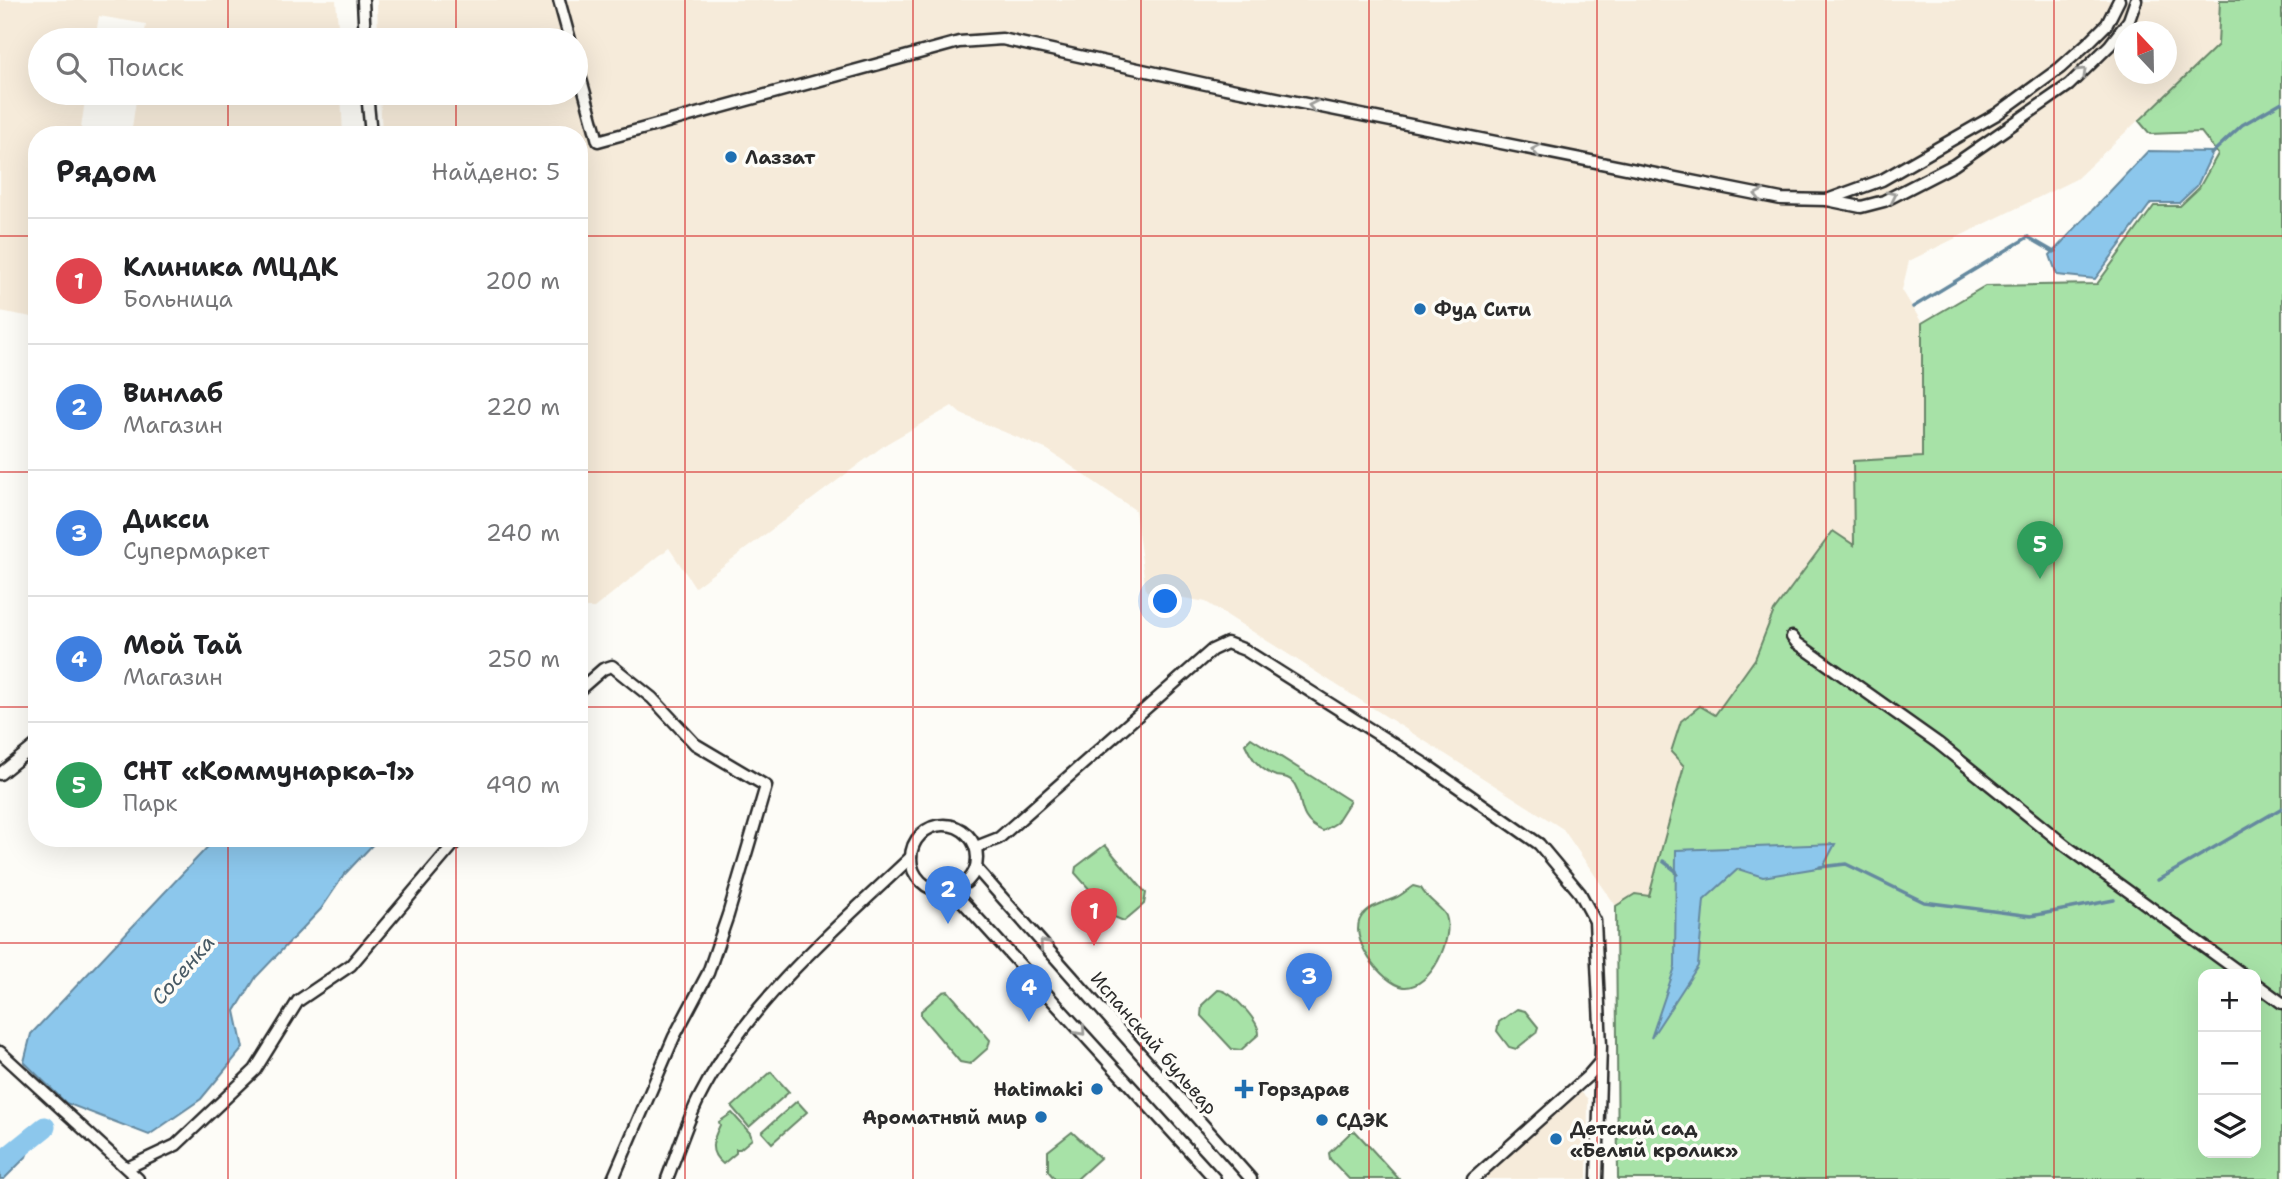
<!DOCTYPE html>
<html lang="ru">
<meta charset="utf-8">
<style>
:root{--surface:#fff;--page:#f6f6f6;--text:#202124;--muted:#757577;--line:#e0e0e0;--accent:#111827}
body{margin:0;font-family:"Shantell Sans",sans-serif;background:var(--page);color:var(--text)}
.controls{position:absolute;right:21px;bottom:21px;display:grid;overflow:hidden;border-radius:14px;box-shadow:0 7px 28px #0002}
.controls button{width:63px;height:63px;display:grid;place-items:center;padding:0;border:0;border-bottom:2px solid var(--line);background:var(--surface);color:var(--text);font:35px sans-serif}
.compass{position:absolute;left:2114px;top:21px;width:63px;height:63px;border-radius:50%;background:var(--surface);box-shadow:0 7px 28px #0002;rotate:338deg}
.you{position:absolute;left:1166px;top:602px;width:24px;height:24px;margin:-18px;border:5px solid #fff;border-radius:50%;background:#1a73e8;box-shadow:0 0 0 10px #1a73e833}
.badge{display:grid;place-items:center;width:46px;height:46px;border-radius:50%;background:var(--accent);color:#fff;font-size:23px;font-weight:700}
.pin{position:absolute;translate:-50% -58px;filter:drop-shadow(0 2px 4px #0008)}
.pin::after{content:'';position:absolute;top:37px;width:24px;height:21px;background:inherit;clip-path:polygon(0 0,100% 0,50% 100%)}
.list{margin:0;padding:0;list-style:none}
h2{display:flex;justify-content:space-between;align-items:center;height:91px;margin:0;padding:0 28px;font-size:30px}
h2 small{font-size:23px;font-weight:400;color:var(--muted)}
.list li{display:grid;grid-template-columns:46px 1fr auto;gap:21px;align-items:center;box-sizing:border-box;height:126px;padding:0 28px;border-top:2px solid var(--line)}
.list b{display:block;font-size:26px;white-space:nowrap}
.list p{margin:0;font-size:23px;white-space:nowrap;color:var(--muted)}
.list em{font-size:23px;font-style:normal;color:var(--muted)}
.icon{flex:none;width:38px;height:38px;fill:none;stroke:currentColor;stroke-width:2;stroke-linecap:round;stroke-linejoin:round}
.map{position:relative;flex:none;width:2282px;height:1179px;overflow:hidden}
.search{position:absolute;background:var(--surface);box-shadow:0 7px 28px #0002;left:28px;top:28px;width:560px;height:77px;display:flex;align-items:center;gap:18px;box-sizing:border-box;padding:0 24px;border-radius:38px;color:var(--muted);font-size:26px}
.panel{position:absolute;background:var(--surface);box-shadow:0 7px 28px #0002;left:28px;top:126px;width:560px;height:721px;border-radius:28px}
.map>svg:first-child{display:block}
.built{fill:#f6ebda;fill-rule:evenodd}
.green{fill:#a7e2a7;stroke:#698669;stroke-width:2;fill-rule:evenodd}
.water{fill:#8cc7ec;stroke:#65899f;stroke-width:2}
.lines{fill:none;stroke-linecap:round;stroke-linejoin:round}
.stream{stroke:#65899f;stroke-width:3.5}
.river{stroke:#8cc7ec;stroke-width:21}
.minor-casing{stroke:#2b2b2b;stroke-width:15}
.minor{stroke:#fdfcf7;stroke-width:10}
.oneway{stroke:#9e9e9b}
.grid{fill:none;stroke:#d62828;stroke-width:2;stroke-opacity:0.55}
.poi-dot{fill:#1f6fb2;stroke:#fdfcf7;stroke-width:2.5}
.labels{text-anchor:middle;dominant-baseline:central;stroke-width:7;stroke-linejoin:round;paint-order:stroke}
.poi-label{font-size:19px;font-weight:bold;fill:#2b2b2b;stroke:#fdfcf7;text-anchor:start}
.street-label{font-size:19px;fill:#2b2b2b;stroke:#fdfcf7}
.water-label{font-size:21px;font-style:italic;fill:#485a65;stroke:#fdfcf7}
</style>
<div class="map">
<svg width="2282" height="1179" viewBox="0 0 2282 1179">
<rect width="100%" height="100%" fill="#fdfcf7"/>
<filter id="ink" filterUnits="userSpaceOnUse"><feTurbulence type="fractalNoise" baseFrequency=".0143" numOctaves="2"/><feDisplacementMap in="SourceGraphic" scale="14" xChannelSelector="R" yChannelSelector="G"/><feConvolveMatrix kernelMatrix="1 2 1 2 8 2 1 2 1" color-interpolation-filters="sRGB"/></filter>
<g filter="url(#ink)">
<g class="built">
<path d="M 0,0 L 336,0 L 339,40 L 144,40 L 146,24 L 99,16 L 95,40 L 40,40 L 40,93 L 86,93 L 80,135 L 37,135 L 37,318 L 0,311 Z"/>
<path d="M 377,0 L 2220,0 L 2218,45 L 2076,179 L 1909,261 L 1902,290 L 1922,323 L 1922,457 L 1854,546 L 1834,532 L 1774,611 L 1755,659 L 1715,715 L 1699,706 L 1649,897 L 1635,894 L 1616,906 L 1563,829 L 1206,602 L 1146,591 L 1135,510 L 1048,450 L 961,414 L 952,406 L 886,444 L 695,587 L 669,548 L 594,608 L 579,608 L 579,135 L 382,135 L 380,93 L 576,93 L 576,40 L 378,40 ZM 2124,32 L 2166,32 L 2166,74 L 2124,74 Z"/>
<path d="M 137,93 L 341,93 L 343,135 L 131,135 Z"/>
<path d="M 1579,1090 L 1588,1099 L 1587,1179 L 1482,1179 Z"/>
</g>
<g class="green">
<path d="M 2220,0 L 2282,0 L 2282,1179 L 1618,1179 L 1616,906 L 1635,894 L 1649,896 L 1684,766 L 1671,752 L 1681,721 L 1700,706 L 1715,715 L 1755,659 L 1774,611 L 1833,531 L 1854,545 L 1853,461 L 1922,457 L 1922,323 L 1985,286 L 2097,284 L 2154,206 L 2180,206 L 2199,188 L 2218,154 L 2201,132 L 2150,134 L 2139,121 L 2218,45 ZM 2203,974 L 2256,974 L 2256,1153 L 2203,1153 Z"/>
<path d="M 1251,738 L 1350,801 L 1336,823 L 1323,831 C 1294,820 1305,794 1292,781 C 1287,776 1282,777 1276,776 C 1261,771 1251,758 1245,744 Z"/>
<path d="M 1105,845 L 1146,893 L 1144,904 L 1124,921 L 1114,917 L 1075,873 L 1076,867 Z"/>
<path d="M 1413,886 L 1421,888 C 1427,900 1443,908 1446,916 C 1454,938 1431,989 1404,987 C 1382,984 1346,936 1362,916 C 1370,905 1384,903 1395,898 C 1402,895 1407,890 1413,886 Z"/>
<path d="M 1218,990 C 1231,990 1259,1021 1259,1034 L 1241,1050 L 1232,1049 L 1201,1016 L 1202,1005 Z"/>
<path d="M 948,991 L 990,1040 L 988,1048 L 970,1064 L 960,1062 L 921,1016 L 921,1011 L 943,992 Z"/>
<path d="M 1517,1009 L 1525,1011 L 1538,1027 L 1536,1033 L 1516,1049 L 1509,1047 L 1497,1031 L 1499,1022 Z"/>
<path d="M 771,1072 L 789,1092 L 749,1127 L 732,1107 Z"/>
<path d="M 797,1101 L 807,1112 L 772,1143 L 762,1132 Z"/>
<path d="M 732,1113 L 750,1133 L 752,1139 L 740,1149 L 736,1149 L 736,1153 L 723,1164 C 708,1152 712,1141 720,1125 L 719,1122 Z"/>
<path d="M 1352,1131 L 1356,1132 L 1399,1179 L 1349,1179 L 1330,1159 L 1329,1153 Z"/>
<path d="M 1072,1132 L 1100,1158 L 1077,1179 L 1055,1179 L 1048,1171 L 1048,1151 Z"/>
</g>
<g class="water">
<path d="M 2148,151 L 2213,152 L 2197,186 L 2179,203 L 2151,203 L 2095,279 L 2057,275 L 2050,255 Z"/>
<path d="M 216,838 L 379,838 L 344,875 L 321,909 L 256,977 L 235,1011 L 243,1048 L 201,1099 L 149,1135 L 66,1103 L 24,1062 L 31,1034 Z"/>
<path d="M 1835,844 L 1823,867 L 1763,877 L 1738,869 L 1704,900 L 1698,966 L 1651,1038 L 1675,967 L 1676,850 Z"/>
<path d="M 27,1135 L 32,1142 L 26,1157 L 4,1179 L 0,1179 L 0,1154 Z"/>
</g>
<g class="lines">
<g class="stream">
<path d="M 2211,154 L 2242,125 L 2282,102"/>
<path d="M 1913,307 L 2028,237 L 2054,252 L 2056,251"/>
<path d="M 1663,861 L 1676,871 L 1677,874"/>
<path d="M 1820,867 L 1846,864 L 1924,902 L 2031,916 L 2114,900"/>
<path d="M 2158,880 L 2282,808"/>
</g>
<path class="river" d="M 0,1163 L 45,1127"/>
<defs>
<g id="minor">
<path d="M 363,0 L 365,40"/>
<path d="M 559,0 L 570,40"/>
<path d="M 576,61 L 598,141 L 959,42 L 1002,39 L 1206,84 L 1781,199 L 1827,200 L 1861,207 L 1884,201 L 1954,165 L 2069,85 L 2110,45 L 2129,20 L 2136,0"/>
<path d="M 367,93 L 371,135"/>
<path d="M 1827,200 L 1882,180 L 1997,114 L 2060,68 L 2090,41 L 2107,24 L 2119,0"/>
<path d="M 1792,637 L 1797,643 L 1938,743 L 2066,846 L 2242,974"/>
<path d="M 579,690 L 603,669 L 612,666 L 652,698 L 695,744 L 766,786 L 728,915 L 708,973 L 674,1037 L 613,1179"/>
<path d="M 0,774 L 37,744"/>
<circle cx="944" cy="858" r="33"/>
<path d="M 976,847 L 999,838 L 1212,650 L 1227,643 L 1245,650 L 1428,766 L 1539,844 L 1580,893 L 1595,921 L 1601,1046 L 1597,1179"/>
<path d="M 976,868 L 1251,1179"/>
<path d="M 952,890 L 1215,1179"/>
<path d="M 2256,984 L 2282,1003"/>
<path d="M 0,1052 L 138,1179"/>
<path d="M 127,1168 L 176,1145 L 255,1070 L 298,1001 L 351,965 L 459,838"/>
<path d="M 667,1179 C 677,1153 686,1125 698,1100 C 747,1002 834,930 911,857"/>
<path d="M 1473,1179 L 1588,1076 L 1600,1062"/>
</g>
</defs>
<use href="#minor" class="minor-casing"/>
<use href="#minor" class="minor"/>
</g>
<defs><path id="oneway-chevron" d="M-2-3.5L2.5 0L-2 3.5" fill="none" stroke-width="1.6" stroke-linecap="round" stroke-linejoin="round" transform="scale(1.75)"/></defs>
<g class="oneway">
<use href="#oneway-chevron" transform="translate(2082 72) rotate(-44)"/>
<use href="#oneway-chevron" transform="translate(1313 106) rotate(-169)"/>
<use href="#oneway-chevron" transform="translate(1536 150) rotate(-169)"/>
<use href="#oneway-chevron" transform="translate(1759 195) rotate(-169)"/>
<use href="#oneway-chevron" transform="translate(1892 196) rotate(-26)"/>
<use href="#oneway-chevron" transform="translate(1044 944) rotate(-131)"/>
<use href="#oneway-chevron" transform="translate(1081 1031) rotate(48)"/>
</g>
</g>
<path class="grid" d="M 228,0 L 228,40M 456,0 L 456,40M 685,0 L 685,1179M 913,0 L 913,1179M 1141,0 L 1141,1179M 1369,0 L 1369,1179M 1597,0 L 1597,1179M 1826,0 L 1826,1179M 2054,0 L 2054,1179M 228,93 L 228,135M 456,93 L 456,135M 0,236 L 37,236M 579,236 L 2282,236M 0,472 L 37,472M 579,472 L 2282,472M 0,707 L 37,707M 579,707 L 2282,707M 228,838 L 228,1179M 456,838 L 456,1179M 0,943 L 2282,943"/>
<g class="poi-dot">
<circle cx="731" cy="157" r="7"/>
<circle cx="1420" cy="309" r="7"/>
<circle cx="1097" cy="1089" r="7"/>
<path d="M1240.5 1078.5h7v7h7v7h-7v7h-7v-7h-7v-7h7z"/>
<circle cx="1041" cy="1117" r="7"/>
<circle cx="1322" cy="1120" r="7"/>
<circle cx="1556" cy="1139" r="7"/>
</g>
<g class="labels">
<g class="poi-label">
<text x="745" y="157">Лаззат</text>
<text x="1434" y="309">Фуд Сити</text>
<text x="1083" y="1089" text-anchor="end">Hatimaki</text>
<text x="1258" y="1089">Горздрав</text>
<text x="1027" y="1117" text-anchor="end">Ароматный мир</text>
<text x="1336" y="1120">СДЭК</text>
<text x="1570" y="1128">Детский сад<tspan x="1570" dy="22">«Белый кролик»</tspan></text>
</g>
<g class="street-label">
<text transform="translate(1154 1043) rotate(49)">Испанский бульвар</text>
</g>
<g class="water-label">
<text transform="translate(183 970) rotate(-49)">Сосенка</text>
</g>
</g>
</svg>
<div class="controls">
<button>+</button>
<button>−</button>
<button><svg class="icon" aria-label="layers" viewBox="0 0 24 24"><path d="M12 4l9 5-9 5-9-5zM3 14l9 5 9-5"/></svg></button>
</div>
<svg class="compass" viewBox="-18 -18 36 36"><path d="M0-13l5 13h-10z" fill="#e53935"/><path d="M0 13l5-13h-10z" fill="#757577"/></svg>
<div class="you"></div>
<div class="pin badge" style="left:1094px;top:946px;background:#e0444e">1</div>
<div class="pin badge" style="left:948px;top:924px;background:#3f7fe0">2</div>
<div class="pin badge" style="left:1309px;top:1011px;background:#3f7fe0">3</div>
<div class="pin badge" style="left:1029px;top:1022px;background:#3f7fe0">4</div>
<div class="pin badge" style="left:2040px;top:579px;background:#2e9e5b">5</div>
<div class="search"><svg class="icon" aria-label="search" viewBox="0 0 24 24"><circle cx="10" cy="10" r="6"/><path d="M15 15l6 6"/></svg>Поиск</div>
<section class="panel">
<h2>Рядом<small>Найдено: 5</small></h2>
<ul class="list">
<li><span class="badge" style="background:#e0444e">1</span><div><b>Клиника МЦДК</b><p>Больница</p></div><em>200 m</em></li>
<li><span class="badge" style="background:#3f7fe0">2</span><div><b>Винлаб</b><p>Магазин</p></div><em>220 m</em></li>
<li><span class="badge" style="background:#3f7fe0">3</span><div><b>Дикси</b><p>Супермаркет</p></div><em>240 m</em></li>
<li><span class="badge" style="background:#3f7fe0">4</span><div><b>Мой Тай</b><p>Магазин</p></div><em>250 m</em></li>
<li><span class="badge" style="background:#2e9e5b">5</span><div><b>СНТ «Коммунарка-1»</b><p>Парк</p></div><em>490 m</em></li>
</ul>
</section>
</div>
